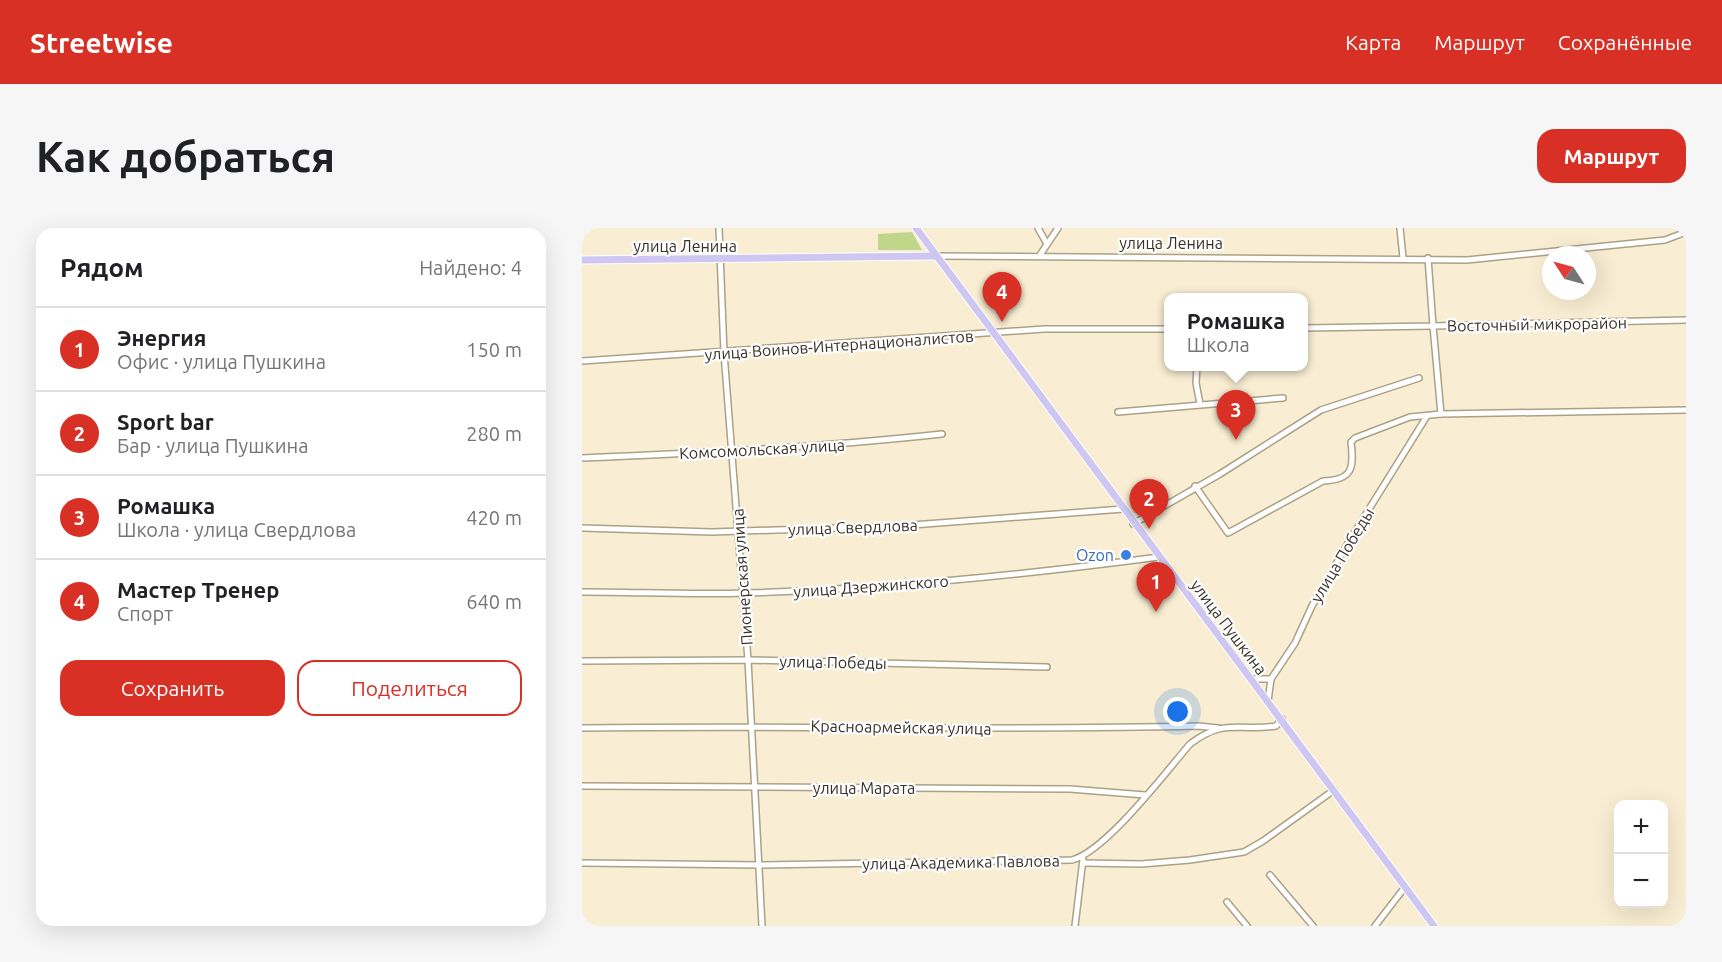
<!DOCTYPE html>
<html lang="ru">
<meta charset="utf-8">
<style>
:root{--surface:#fff;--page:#f6f6f6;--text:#202124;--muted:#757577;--line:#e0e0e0;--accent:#d93025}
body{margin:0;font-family:Ubuntu,sans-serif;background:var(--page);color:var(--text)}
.controls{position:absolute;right:18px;bottom:18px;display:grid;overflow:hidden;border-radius:12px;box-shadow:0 6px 24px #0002}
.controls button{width:54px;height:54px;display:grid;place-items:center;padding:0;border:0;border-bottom:2px solid var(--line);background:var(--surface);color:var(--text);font:30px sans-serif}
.compass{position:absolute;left:960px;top:18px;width:54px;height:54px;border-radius:50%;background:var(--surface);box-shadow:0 6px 24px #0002;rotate:306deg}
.you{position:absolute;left:596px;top:484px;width:21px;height:21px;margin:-15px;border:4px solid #fff;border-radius:50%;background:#1a73e8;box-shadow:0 0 0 9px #1a73e833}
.badge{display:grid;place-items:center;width:39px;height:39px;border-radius:50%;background:var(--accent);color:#fff;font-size:20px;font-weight:700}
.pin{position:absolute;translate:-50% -50px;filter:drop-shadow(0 2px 3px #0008)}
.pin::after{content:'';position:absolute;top:32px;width:21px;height:18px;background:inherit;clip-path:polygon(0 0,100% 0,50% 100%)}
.popup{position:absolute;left:582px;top:65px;width:144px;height:78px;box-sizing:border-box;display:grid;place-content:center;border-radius:12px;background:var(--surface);filter:drop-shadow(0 2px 4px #0005);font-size:20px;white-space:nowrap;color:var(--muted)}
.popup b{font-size:22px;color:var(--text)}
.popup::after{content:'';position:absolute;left:50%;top:100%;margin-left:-12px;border:12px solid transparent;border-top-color:var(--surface)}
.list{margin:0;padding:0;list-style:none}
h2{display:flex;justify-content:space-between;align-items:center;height:78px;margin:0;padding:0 24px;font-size:26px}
h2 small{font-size:20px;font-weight:400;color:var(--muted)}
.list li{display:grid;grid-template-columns:39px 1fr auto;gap:18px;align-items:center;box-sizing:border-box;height:84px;padding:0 24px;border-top:2px solid var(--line)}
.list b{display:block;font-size:22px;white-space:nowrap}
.list p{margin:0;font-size:20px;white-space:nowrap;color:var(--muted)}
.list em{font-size:20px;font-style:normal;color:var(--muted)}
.actions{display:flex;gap:12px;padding:18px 24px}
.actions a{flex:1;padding:14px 0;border:2px solid var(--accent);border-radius:18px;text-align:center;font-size:21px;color:var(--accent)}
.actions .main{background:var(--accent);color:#fff}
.map{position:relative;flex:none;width:1104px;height:698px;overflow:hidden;border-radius:18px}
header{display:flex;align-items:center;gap:36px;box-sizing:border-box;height:84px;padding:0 30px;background:var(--accent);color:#fff}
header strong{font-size:28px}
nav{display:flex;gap:33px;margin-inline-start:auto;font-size:21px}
.intro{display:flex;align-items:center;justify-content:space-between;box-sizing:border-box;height:144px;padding:0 36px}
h1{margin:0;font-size:42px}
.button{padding:15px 27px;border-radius:18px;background:var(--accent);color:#fff;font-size:21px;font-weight:700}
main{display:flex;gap:36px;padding:0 36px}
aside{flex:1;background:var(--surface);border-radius:18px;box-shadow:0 6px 24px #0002}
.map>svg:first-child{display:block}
.green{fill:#c0d68a}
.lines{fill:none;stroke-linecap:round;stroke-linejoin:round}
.minor-casing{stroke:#aba187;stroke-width:8}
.major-casing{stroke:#fff;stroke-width:9}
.minor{stroke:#fff;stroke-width:5}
.major{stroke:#cdc7f1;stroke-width:7}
.shop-dot{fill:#3f7fe0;stroke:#fff;stroke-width:2}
.labels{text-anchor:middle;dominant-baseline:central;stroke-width:4.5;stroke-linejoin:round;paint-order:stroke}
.street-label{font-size:16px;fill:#373228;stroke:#fff}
.shop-label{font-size:16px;fill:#366cbe;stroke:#fff;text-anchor:end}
</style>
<header>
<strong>Streetwise</strong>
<nav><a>Карта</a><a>Маршрут</a><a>Сохранённые</a></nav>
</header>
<div class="intro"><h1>Как добраться</h1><a class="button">Маршрут</a></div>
<main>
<aside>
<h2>Рядом<small>Найдено: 4</small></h2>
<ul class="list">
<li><span class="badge">1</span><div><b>Энергия</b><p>Офис · улица Пушкина</p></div><em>150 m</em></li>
<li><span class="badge">2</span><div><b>Sport bar</b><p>Бар · улица Пушкина</p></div><em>280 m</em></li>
<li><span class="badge">3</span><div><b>Ромашка</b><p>Школа · улица Свердлова</p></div><em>420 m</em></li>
<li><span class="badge">4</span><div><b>Мастер Тренер</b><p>Спорт</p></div><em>640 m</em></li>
</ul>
<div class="actions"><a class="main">Сохранить</a><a>Поделиться</a></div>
</aside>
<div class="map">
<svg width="1104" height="698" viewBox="0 0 1104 698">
<rect width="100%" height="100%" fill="#f9eed3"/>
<path class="green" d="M 330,4 L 340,22 L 296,22 L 296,6 Z"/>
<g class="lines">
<defs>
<g id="minor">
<path d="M 137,0 L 142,125 L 166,432 L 180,698"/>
<path d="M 456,0 L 465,16"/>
<path d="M 818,0 L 821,30"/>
<path d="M 458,27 L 476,0"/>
<path d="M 354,28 L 885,32 L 1083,12 L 1104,4"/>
<path d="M 1104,92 L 851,98 L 859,186 L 1104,182"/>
<path d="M 722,100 L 851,98 L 846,30"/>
<path d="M 0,133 L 462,101 L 586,101"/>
<path d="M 615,138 L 614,155 L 618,176"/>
<path d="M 536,184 L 701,170"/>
<path d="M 0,230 C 120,225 240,219 360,206"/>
<path d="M 613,258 L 646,305 L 741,253 C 771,252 772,240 769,214 L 773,210 L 828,189 L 859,186"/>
<path d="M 551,296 L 638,246 L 739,182 L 837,150"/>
<path d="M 0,300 L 130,304 L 317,298 L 541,281"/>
<path d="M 0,364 C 55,364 110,367 164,365 C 303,361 440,347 577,329"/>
<path d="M 0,433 L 166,432 L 465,439"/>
<path d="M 669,451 L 689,451 L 713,415 L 730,378 L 769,310 L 845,188"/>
<path d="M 686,473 L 689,451"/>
<path d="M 0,500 C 205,497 411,503 616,498 L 636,500"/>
<path d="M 0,558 L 488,561 L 563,567"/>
<path d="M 0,635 L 178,637 L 490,632 C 524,623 583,545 608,516 C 644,489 656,504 694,498 L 700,491"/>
<path d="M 501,635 L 559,636 L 608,632 L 662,624 L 681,613 L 752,562"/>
<path d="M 688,647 L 731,698"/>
<path d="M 645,674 L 665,698"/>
<path d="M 493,698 L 501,631"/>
<path d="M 793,698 L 823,659"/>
</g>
<g id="major">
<path d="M 334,0 L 852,698"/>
<path d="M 0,32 L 354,28"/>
</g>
</defs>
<use href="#minor" class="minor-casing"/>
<use href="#major" class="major-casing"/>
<use href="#minor" class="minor"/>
<use href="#major" class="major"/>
</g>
<circle class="shop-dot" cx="544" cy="327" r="6"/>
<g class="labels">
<g class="street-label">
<text x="589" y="15">улица Ленина</text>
<text x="103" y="18">улица Ленина</text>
<text transform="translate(955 96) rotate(-1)">Восточный микрорайон</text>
<text transform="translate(257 117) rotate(-4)">улица Воинов-Интернационалистов</text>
<text transform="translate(180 221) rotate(-3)">Комсомольская улица</text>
<text transform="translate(271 299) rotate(-2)">улица Свердлова</text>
<text transform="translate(760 327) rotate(-59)">улица Победы</text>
<text transform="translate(160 349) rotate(-94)">Пионерская улица</text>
<text transform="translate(289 358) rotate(-4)">улица Дзержинского</text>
<text transform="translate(647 399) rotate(53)">улица Пушкина</text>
<text transform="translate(251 434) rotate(1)">улица Победы</text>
<text transform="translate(319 499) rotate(1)">Красноармейская улица</text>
<text x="282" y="560">улица Марата</text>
<text transform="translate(379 634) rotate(-1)">улица Академика Павлова</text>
</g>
<g class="shop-label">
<text x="532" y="327">Ozon</text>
</g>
</g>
</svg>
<div class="controls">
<button>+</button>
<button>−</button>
</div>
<svg class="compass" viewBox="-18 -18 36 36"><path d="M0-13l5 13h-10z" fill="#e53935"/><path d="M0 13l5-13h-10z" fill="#757577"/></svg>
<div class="you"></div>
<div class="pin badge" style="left:574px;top:384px">1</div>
<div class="pin badge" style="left:567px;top:301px">2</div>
<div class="pin badge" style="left:654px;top:212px">3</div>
<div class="popup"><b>Ромашка</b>Школа</div>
<div class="pin badge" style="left:420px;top:94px">4</div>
</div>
</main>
